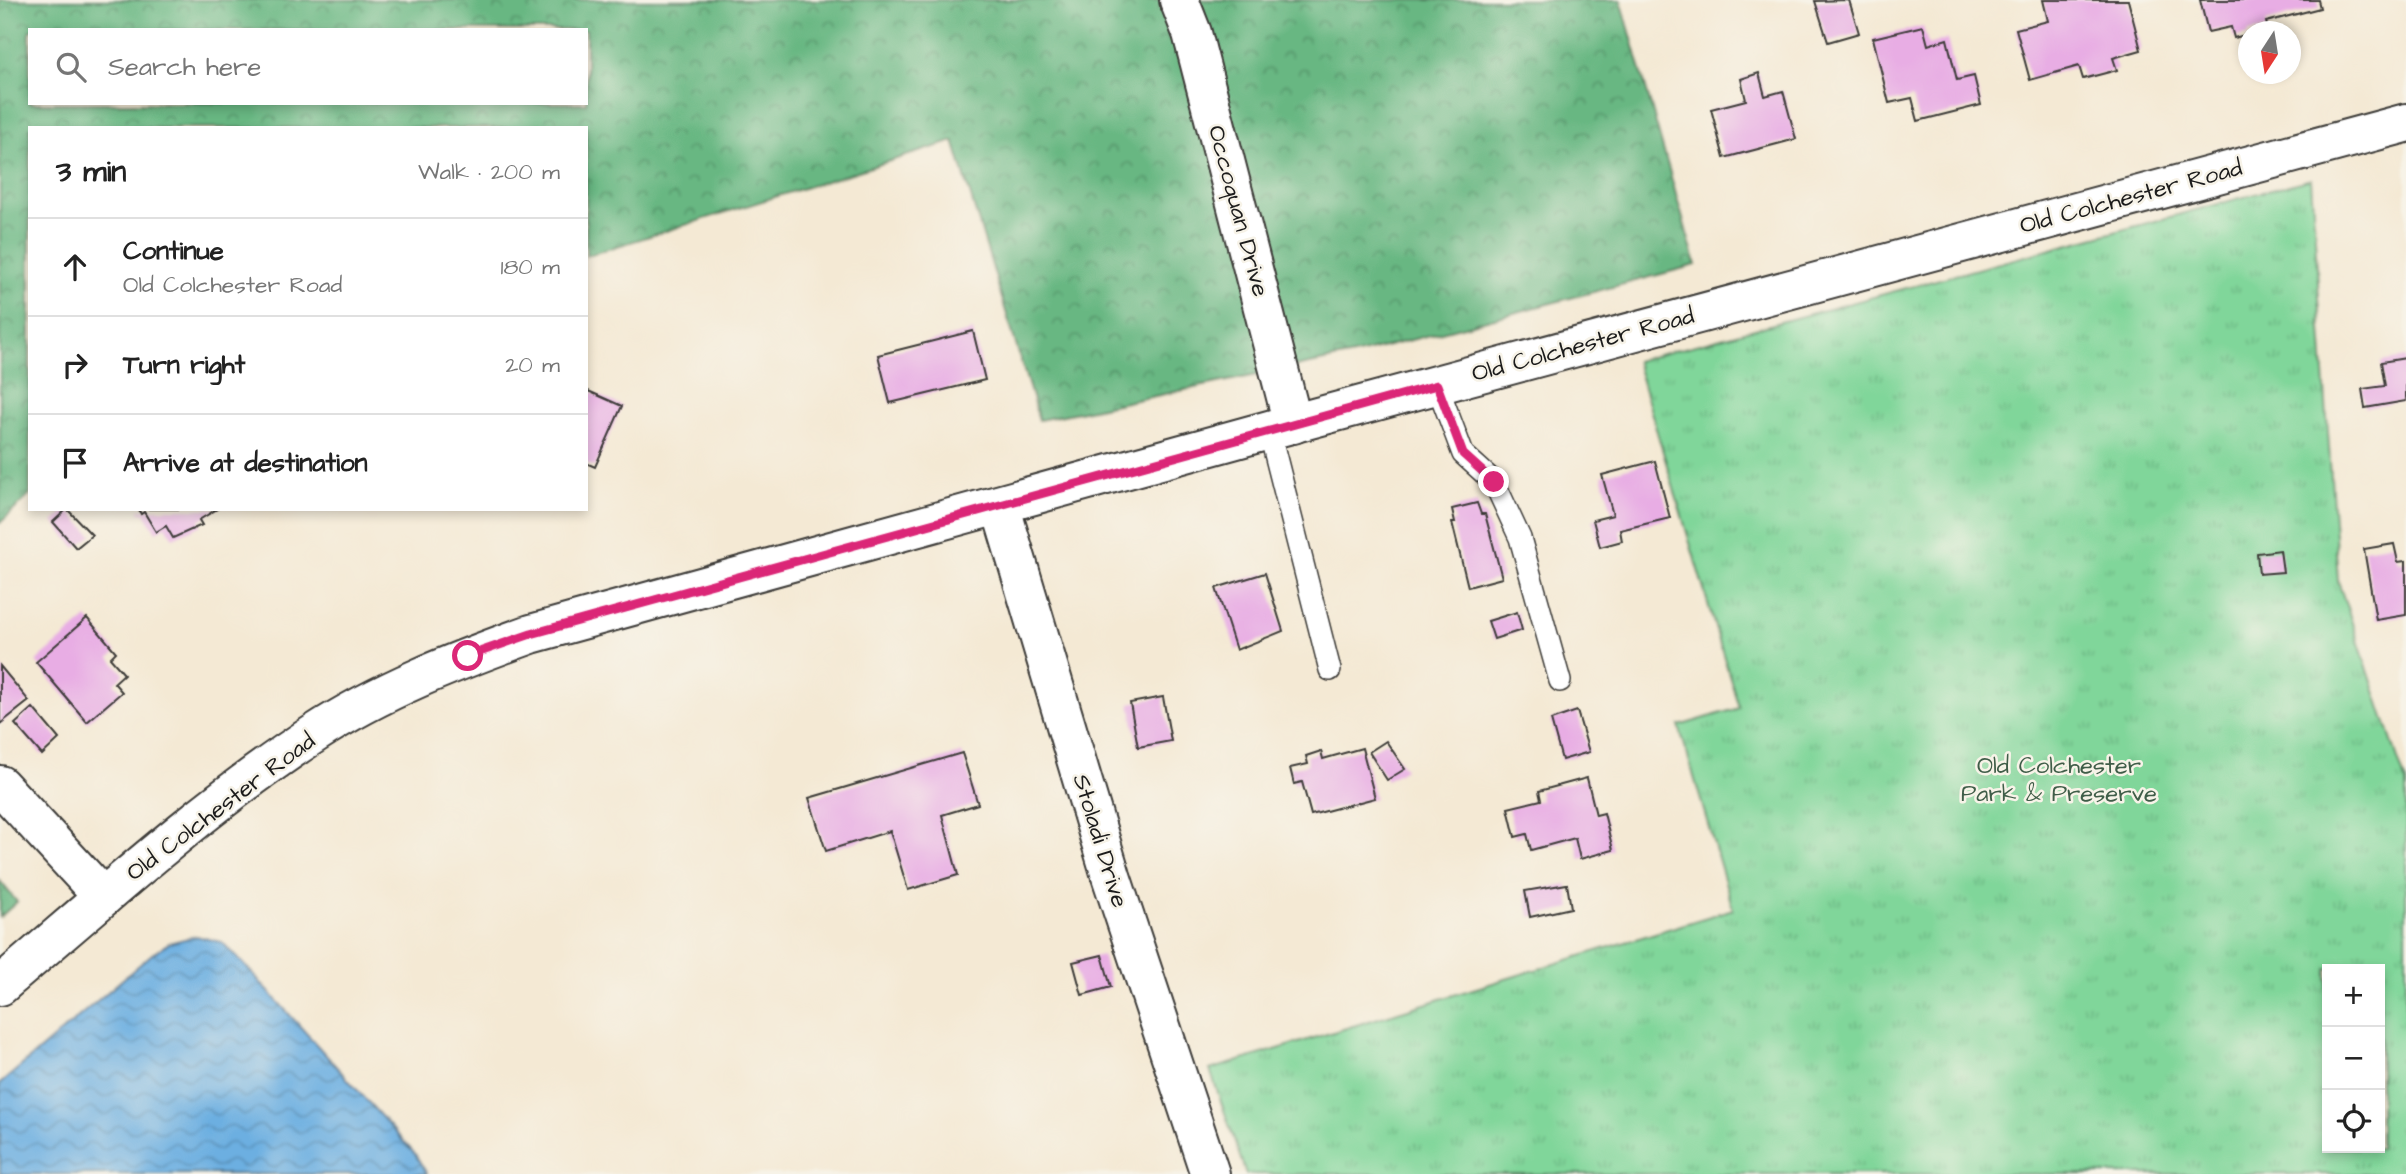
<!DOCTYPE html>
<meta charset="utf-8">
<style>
:root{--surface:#fff;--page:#f2f2f2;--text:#222;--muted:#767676;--line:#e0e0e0}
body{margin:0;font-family:"Architects Daughter",sans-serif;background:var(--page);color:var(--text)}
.controls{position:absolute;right:21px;bottom:21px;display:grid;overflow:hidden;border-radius:0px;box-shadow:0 4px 10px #0003}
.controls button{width:63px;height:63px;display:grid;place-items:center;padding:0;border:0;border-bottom:2px solid var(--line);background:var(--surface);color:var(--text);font:35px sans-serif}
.compass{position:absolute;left:2238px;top:21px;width:63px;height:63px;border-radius:50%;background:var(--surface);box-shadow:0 4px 10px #0003;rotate:192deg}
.stop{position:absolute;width:21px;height:21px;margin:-16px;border:5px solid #db2777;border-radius:50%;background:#fff}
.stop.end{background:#db2777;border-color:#fff;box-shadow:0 2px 7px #0008}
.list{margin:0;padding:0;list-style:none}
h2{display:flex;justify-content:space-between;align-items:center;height:91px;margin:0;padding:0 28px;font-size:30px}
h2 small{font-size:23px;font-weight:400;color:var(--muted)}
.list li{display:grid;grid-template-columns:46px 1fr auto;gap:21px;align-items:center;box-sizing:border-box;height:98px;padding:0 28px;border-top:2px solid var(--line)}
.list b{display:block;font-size:26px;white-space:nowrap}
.list p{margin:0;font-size:23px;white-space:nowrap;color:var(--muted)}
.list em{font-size:23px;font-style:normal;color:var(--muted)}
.icon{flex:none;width:38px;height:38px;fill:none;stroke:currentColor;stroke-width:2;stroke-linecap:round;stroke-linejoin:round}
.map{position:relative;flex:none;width:2406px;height:1174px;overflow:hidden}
.search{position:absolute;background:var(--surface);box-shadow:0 4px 10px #0003;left:28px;top:28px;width:560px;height:77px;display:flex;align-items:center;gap:18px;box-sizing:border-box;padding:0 24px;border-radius:0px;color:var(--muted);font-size:26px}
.panel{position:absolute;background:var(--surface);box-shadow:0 4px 10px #0003;left:28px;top:126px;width:560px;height:385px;border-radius:0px}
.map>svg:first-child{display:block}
.grass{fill:url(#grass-tufts);stroke:#4e795b;stroke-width:2;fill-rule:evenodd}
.forest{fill:url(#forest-crowns);stroke:#426a4f;stroke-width:2;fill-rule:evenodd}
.water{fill:url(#water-waves);stroke:#44667e;stroke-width:2}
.building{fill:#e8ade4}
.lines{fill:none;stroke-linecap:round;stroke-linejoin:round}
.service-casing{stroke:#3c3b38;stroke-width:24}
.minor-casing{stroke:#3c3b38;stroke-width:42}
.tertiary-casing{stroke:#3c3b38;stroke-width:42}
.service{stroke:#fff;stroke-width:21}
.minor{stroke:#fff;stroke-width:38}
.tertiary{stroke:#fff;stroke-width:38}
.route{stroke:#db2777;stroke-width:9}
.labels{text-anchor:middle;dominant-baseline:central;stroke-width:5;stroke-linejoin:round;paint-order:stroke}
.street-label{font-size:24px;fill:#1c1c1c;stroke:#f7f3e8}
.park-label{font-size:24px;fill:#3f5d48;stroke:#f7f3e8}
</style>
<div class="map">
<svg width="2406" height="1174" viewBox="0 0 2406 1174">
<defs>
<pattern id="grass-tufts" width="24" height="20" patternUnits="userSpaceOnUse" patternTransform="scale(1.75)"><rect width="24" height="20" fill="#80d69a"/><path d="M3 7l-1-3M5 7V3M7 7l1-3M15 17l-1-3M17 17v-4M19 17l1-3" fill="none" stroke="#6eb784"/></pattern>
<pattern id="forest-crowns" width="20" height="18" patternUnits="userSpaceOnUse" patternTransform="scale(1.75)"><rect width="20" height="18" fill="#68b782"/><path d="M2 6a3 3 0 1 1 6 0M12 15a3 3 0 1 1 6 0" fill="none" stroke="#55946a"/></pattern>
<pattern id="water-waves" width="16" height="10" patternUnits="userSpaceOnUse" patternTransform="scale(1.75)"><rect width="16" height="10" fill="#6cafe1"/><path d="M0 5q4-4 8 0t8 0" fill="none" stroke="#588eb6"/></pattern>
</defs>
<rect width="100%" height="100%" fill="#f7f3e8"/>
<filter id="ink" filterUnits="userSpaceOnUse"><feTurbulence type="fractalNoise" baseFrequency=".0143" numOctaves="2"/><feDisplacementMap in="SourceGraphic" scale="14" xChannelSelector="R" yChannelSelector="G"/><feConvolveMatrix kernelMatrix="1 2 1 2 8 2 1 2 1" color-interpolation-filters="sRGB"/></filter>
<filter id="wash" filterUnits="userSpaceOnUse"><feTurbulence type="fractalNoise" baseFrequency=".00686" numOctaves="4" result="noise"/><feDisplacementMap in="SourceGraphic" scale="28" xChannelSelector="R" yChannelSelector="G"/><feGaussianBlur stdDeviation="1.57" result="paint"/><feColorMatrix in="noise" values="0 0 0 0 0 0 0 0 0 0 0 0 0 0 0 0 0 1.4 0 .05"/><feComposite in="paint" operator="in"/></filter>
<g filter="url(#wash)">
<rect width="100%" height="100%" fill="#f4e9d4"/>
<path class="grass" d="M 2311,179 L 2338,581 L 2406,783 L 2406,1174 L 1246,1174 L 1210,1070 L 1733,909 L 1679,726 L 1739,708 L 1636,361 ZM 2327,969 L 2380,969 L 2380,1148 L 2327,1148 Z"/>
<g class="forest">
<path d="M 0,0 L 1621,0 L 1696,265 L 1358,354 L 1039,420 L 954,141 L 586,256 L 586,128 L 30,128 L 30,495 L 0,523 ZM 30,30 L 586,30 L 586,103 L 30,103 Z"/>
<path d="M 0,881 L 17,902 L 0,917 Z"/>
</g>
<path class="water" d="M 196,936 L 221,942 L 243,963 L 415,1154 L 427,1174 L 0,1174 L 0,1084 L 152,954 L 169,943 Z"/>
<g id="blocks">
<g class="building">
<path d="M 1849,0 L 1859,33 L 1828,42 L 1815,1 Z"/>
<path d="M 2043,0 L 2128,0 L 2141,50 L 2113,58 L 2117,70 L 2083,79 L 2079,66 L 2030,80 L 2016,29 L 2048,21 Z"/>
<path d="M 2200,0 L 2318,0 L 2320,8 L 2266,22 L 2268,29 L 2248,32 L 2248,34 L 2234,38 L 2231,27 L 2208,32 Z"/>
<path d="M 1923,26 L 1928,45 L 1947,39 L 1957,80 L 1974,76 L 1981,105 L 1918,121 L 1912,98 L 1889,103 L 1873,38 Z"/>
<path d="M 1759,73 L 1765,96 L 1783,91 L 1796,139 L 1724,158 L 1711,109 L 1746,100 L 1741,79 Z"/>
<path d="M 973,331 L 985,380 L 890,403 L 878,355 Z"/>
<path d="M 2406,358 L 2406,401 L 2365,408 L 2362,389 L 2385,386 L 2381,362 Z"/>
<path d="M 586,390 L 622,406 L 595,467 L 586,463 Z"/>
<path d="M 1655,461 L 1670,518 L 1620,530 L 1622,541 L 1600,547 L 1593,520 L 1613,515 L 1602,475 Z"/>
<path d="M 1477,503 L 1481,514 L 1485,514 L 1502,578 L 1468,587 L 1452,522 L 1455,522 L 1452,509 Z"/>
<path d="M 67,509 L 92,535 L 76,548 L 53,522 Z"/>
<path d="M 138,509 L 217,509 L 199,520 L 202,525 L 173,538 L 166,526 L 156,532 L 144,512 L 141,514 Z"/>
<path d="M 2394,544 L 2398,562 L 2406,561 L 2406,615 L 2376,620 L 2364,549 Z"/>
<path d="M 2280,550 L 2283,572 L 2259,574 L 2257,553 Z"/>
<path d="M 1265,573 L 1283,631 L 1236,650 L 1216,588 Z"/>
<path d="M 1517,612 L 1522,630 L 1494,639 L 1488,621 Z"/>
<path d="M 87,618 L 116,652 L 110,658 L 124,674 L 114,683 L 122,692 L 87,722 L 36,662 Z"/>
<path d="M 0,666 L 29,701 L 0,724 Z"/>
<path d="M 1163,697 L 1171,741 L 1138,747 L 1130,703 Z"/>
<path d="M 33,708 L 59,739 L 42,755 L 15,724 Z"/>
<path d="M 1577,711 L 1589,752 L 1562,760 L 1551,720 Z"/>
<path d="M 1386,741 L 1405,769 L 1387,780 L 1369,752 Z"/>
<path d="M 1362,748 L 1375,798 L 1311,815 L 1302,782 L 1294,784 L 1290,768 L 1308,764 L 1306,756 L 1321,751 L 1323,759 Z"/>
<path d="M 962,753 L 978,804 L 942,815 L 958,875 L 908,890 L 890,831 L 826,851 L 809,798 Z"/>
<path d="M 1587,778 L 1596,815 L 1604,813 L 1613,850 L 1580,859 L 1575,838 L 1531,850 L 1527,834 L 1515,837 L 1508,808 L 1541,800 L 1539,791 Z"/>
<path d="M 1567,884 L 1571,908 L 1530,917 L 1525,891 Z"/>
<path d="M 1102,955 L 1111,987 L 1082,995 L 1073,962 Z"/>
</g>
</g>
</g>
<g filter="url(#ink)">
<use href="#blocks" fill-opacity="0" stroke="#3c3b38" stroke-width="2"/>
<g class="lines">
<defs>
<g id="service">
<path d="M 1437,385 L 1463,454 L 1494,482 L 1520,538 L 1560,681"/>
<path d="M 1269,430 L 1330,670"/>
</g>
<g id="minor">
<path d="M 1179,0 L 1192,33 L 1293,424"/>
<path d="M 1000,505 L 1111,876 L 1210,1174"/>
<path d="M 0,785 L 103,897"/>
</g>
<path id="tertiary" d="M 0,986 C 102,899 202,807 314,734 C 381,690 456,661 531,634 L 1269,430 L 2406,123"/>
</defs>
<use href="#service" class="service-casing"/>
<use href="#minor" class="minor-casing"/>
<use href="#tertiary" class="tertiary-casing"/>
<use href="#service" class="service"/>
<use href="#minor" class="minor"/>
<use href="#tertiary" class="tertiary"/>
</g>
</g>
<g class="lines" filter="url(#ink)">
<path class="route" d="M 468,656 L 531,634 L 1437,385 L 1463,454 L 1494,482"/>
</g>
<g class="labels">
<g class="street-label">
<text transform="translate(2131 197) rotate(-15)">Old Colchester Road</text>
<text transform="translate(1238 211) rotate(75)">Occoquan Drive</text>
<text transform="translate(1583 345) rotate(-15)">Old Colchester Road</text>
<text transform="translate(221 807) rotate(-37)">Old Colchester Road</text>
<text transform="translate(1100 841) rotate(73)">Stoladi Drive</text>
</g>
<g class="park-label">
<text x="2059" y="766">Old Colchester<tspan x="2059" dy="28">Park &amp; Preserve</tspan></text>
</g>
</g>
</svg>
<div class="controls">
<button>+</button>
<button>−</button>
<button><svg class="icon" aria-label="locate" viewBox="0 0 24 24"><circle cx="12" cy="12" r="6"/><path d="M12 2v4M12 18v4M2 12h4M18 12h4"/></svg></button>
</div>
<svg class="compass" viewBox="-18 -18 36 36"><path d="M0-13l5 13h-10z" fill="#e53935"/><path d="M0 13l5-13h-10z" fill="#767676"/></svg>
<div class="stop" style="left:468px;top:656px"></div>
<div class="stop end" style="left:1494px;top:482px"></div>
<div class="search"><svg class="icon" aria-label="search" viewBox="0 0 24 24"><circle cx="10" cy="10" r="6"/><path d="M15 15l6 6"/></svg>Search here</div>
<section class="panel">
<h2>3 min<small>Walk · 200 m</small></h2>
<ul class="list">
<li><svg class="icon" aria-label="ahead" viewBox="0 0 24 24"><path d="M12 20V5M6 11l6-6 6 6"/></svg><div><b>Continue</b><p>Old Colchester Road</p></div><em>180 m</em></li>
<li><svg class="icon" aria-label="right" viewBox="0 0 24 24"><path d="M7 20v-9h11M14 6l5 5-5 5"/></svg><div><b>Turn right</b></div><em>20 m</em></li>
<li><svg class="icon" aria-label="arrive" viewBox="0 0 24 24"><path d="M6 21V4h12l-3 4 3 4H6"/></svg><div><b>Arrive at destination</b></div></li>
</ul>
</section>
</div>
